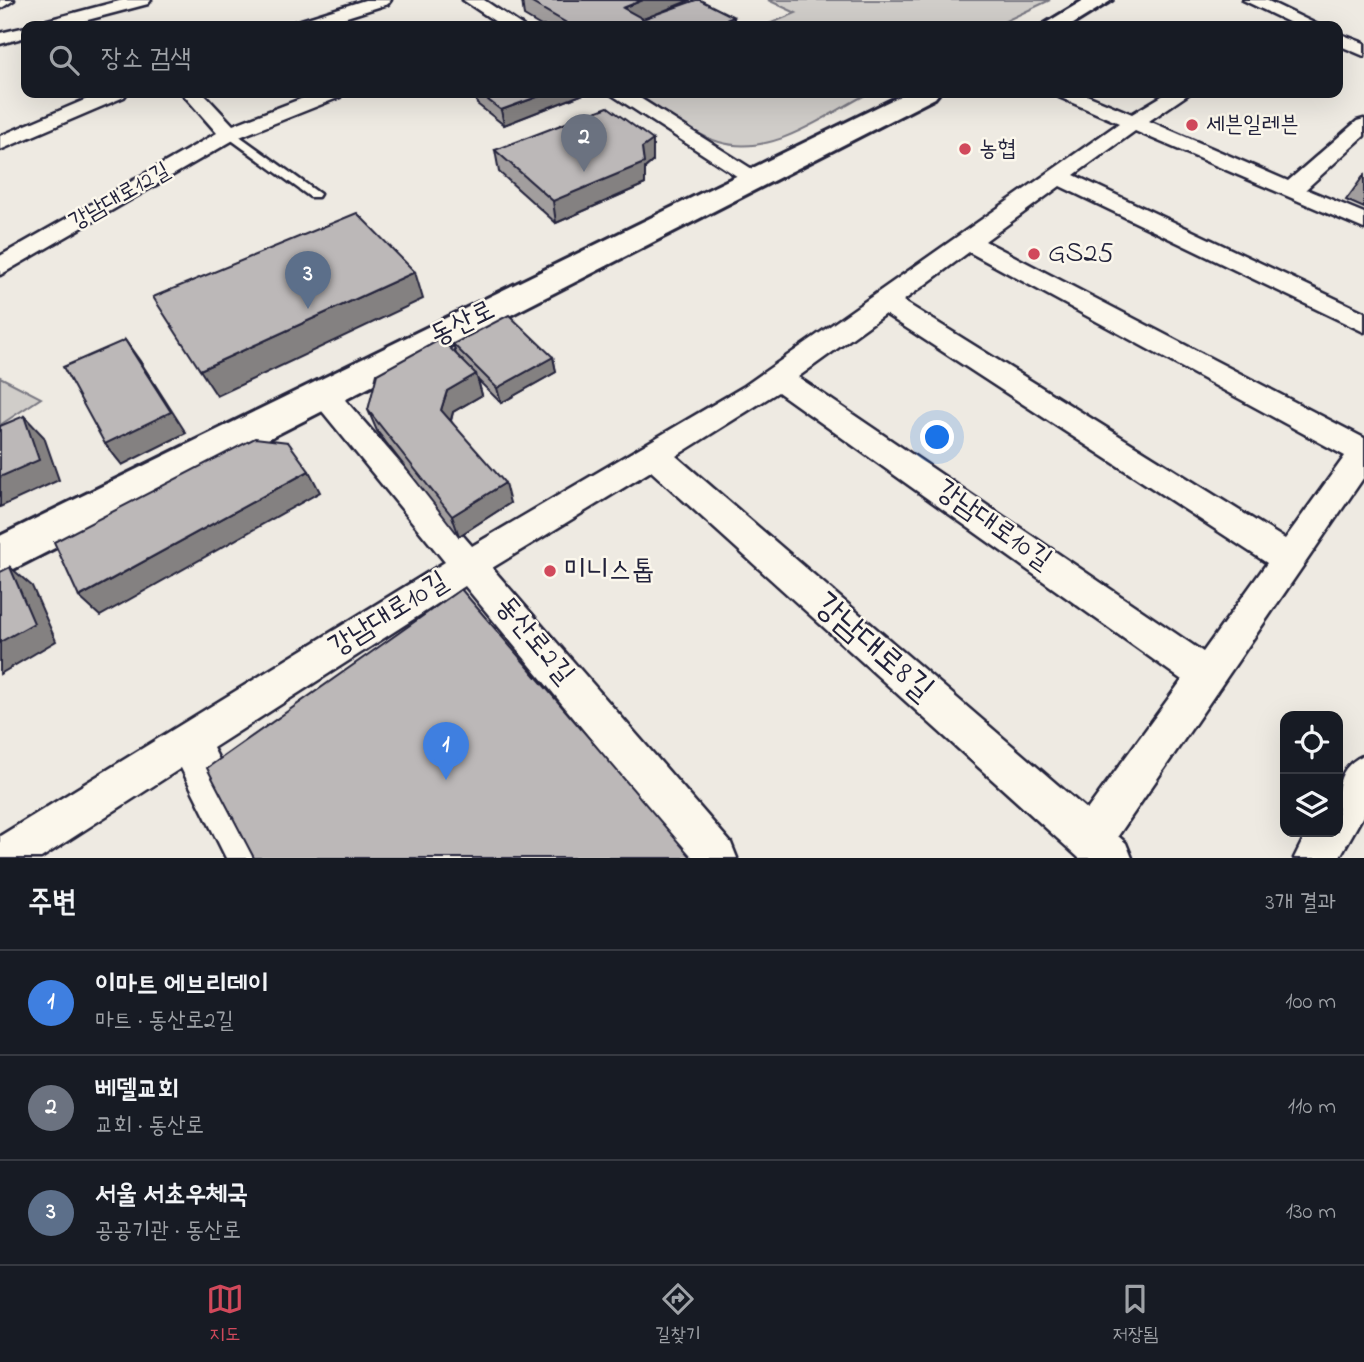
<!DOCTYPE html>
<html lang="ko">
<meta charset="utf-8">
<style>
:root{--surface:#171b24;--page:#20242c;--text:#f1f3f6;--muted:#9ea1a6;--line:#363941;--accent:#d1495b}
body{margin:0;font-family:"Indie Flower","Poor Story",sans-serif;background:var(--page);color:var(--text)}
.controls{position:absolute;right:21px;bottom:21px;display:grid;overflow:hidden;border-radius:14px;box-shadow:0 7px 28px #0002}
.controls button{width:63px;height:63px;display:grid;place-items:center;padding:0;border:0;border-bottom:2px solid var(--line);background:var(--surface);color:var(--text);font:35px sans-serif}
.you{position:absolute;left:938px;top:438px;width:24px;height:24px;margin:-18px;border:5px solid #fff;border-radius:50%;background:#1a73e8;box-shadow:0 0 0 10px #1a73e833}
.badge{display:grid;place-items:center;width:46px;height:46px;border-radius:50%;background:var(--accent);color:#fff;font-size:23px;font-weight:700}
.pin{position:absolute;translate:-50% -58px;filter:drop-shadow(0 2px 4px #0008)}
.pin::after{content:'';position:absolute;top:37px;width:24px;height:21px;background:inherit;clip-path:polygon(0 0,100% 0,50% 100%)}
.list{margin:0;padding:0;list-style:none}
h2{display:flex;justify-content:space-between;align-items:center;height:91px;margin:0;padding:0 28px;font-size:30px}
h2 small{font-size:23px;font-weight:400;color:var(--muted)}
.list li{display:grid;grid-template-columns:46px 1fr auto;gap:21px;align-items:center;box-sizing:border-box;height:105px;padding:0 28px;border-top:2px solid var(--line)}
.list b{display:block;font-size:26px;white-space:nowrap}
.list p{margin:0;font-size:23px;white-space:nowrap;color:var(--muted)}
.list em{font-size:23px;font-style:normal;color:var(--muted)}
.icon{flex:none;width:38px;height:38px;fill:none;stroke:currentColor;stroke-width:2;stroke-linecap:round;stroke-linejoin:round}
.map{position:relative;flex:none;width:1364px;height:858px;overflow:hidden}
.search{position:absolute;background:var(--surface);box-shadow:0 7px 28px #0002;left:21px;right:21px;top:21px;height:77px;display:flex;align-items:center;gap:18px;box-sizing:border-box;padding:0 24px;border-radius:14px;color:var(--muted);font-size:26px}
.sheet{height:406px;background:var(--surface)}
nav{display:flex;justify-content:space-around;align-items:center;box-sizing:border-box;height:98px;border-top:2px solid var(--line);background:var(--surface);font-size:19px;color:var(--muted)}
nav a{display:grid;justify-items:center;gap:4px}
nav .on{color:var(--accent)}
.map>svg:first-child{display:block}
.green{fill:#d0cdc9;stroke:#797882;stroke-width:2}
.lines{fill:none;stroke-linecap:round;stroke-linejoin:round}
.lane-casing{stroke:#22223b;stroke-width:5}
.street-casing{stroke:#22223b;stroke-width:5}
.secondary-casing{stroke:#22223b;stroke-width:6}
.lane{fill:#fbf7ec;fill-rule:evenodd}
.street{fill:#fbf7ec;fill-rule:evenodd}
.secondary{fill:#fbf7ec;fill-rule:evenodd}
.wall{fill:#a29e9e;stroke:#22223b;stroke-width:2}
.shaded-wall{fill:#848181;stroke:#22223b;stroke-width:2}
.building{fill:#bcb8b8;stroke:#22223b;stroke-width:2}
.poi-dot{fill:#d1495b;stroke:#fbf7ec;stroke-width:2.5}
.labels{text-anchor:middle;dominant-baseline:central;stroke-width:5;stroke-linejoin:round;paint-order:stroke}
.far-poi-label{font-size:23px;fill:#22223b;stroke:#fbf7ec;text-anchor:start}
.far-street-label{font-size:23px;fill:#22223b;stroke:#fbf7ec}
.poi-label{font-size:28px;fill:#22223b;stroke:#fbf7ec;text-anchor:start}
.street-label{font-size:28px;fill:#22223b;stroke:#fbf7ec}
.near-street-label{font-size:33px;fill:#22223b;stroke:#fbf7ec}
</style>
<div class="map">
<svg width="1364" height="858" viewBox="0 0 1364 858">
<rect width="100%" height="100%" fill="#eeeae2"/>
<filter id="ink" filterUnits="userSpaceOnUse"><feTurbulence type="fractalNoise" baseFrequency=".0143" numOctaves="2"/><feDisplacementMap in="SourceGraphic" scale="14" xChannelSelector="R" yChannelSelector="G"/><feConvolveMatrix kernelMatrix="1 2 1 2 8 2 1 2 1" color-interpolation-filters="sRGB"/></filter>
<g filter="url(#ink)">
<g class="green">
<path d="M 768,0 L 1050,0 L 995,26 L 764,26 L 796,13 Z"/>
<path d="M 635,93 L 869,93 C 824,116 772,158 719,142 C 690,133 661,108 635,93 Z"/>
<path d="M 0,377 L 41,398 L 0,425 Z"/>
</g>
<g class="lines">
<defs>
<path id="lane" d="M 226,132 L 234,132 L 320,194 L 318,197 L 310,197 L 226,136 Z"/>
<g id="street">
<path d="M 0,0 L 14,0 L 0,9 Z"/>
<path d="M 123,0 L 151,0 L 148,4 L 65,26 L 37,26 L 40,22 Z"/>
<path d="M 365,0 L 391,0 L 388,4 L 318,26 L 292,26 L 295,22 Z"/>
<path d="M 463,0 L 484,0 L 523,26 L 502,26 Z"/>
<path d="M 1243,0 L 1266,0 L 1320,26 L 1297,26 Z"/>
<path d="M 26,27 L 26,37 L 0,44 L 0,33 Z"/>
<path d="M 1338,33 L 1364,43 L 1364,56 L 1338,45 Z"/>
<path d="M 101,93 L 127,93 L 124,97 L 0,150 L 0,136 Z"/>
<path d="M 182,93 L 203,93 L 233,125 L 316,93 L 343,93 L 340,97 L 237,138 L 0,275 L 0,256 L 217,133 Z"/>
<path d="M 609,93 L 632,93 L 768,179 L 765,184 L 749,184 Z"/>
<path d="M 1056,93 L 1082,93 L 1132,114 L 1167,93 L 1190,93 L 1149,121 L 1288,181 L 1357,121 L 1364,119 L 1364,136 L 1306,189 L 1364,213 L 1364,229 L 1135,131 L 1074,175 L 1364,312 L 1364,332 L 1060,186 L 985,241 L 1364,438 L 1364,477 L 1118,836 L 1126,843 L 1132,858 L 1079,858 L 651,471 L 492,568 L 731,843 L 737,858 L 689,858 L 465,586 L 213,748 L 270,858 L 226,858 L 181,768 L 41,858 L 0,858 L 0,836 L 445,562 L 313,400 L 309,393 L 313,386 L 323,382 L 333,386 L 472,546 L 743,387 L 1119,123 L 1059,97 ZM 969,252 L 1345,456 L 1285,539 L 903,301 ZM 885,314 L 1267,563 L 1203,652 L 798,377 ZM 778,392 L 1182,680 L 1087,810 L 676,456 Z"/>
<path d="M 1364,755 L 1364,814 L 1339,858 L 1294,858 L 1307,832 L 1338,832 C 1338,801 1331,769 1364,755 Z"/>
</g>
<g id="secondary">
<path d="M 1084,0 L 1112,0 L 1070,26 L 1041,26 Z"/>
<path d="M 906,93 L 939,93 L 935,98 L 0,576 L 0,536 Z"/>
</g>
</defs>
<use href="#lane" class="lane-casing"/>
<use href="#street" class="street-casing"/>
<use href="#secondary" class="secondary-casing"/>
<use href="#lane" class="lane"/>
<use href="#street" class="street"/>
<use href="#secondary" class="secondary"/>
</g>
<g class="wall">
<path d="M 522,0 L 690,0 L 652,16 L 734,17 L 734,26 L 541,26 L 524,16 Z"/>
<path d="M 475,93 L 586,93 L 504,125 L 477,104 Z"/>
<path d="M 653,140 L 653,161 L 645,168 L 645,184 L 556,223 L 499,172 L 495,150 Z"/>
<path d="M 1364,175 L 1364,208 L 1346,200 Z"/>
<path d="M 453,344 L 553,357 L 556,372 L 501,403 L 478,380 L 482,395 L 453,412 L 451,421 L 510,503 L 459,536 L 377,431 L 368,410 L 456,354 Z"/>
</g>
<g class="shaded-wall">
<path d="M 643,0 L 690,0 L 627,26 L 623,8 Z"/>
<path d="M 734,17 L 734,26 L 711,26 Z"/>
<path d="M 548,93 L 586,93 L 504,125 L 501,110 Z"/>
<path d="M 653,140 L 653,161 L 645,168 L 645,184 L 556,223 L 553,201 Z"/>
<path d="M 415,272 L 423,299 L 217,396 L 200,370 Z"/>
<path d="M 125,340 L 140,361 L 186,433 L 122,465 L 105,444 Z"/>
<path d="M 553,357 L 556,372 L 501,403 L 497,388 Z"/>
<path d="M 476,374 L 482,395 L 453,412 L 448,431 L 441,410 L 447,391 Z"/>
<path d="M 24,416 L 44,437 L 59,480 L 0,507 L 0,477 Z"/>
<path d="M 309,471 L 320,492 L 100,616 L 79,597 Z"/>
<path d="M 505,483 L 510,503 L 459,536 L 452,516 Z"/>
<path d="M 10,567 L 32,586 L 56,641 L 0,674 L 0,642 Z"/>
</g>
<g class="building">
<path d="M 527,0 L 643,0 L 623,8 L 643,19 L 696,0 L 700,0 L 734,17 L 711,26 L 572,26 Z"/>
<path d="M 479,93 L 548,93 L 501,110 Z"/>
<path d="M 608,107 L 653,140 L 642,148 L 644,163 L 553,201 L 495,150 Z"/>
<path d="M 357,213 L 415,272 L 200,370 L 153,297 Z"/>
<path d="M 509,315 L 553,357 L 497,388 L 453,344 Z"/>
<path d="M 441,339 L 476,374 L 447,391 L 441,410 L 505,483 L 452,516 L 368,410 L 377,374 Z"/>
<path d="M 125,340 L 171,412 L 105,444 L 63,367 Z"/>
<path d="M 24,416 L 39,460 L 0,477 L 0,426 Z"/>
<path d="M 255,438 L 288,442 L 309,471 L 79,597 L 54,542 Z"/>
<path d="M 10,567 L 34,623 L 0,642 L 0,572 Z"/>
<path d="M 461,589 L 692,858 L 254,858 L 207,768 Z"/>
</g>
</g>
<g class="poi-dot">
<circle cx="1192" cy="125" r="7"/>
<circle cx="965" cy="149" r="7"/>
<circle cx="1034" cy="254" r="7"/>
<circle cx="550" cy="571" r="7"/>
</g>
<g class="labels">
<g class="far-poi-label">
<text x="1206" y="125">세븐일레븐</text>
<text x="979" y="149">농협</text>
</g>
<g class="far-street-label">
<text transform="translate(120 197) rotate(-30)">강남대로12길</text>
</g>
<g class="poi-label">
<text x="1048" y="254">GS25</text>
<text x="564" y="571">미니스톱</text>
</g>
<g class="street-label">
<text transform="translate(463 324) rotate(-26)">동산로</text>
<text transform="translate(993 526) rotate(35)">강남대로10길</text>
<text transform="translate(389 615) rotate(-32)">강남대로10길</text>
<text transform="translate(534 641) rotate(50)">동산로2길</text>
</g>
<g class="near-street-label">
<text transform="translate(873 648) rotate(41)">강남대로8길</text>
</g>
</g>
</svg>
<div class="controls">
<button><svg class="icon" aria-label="locate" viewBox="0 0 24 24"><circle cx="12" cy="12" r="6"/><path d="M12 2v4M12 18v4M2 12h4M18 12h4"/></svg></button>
<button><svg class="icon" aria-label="layers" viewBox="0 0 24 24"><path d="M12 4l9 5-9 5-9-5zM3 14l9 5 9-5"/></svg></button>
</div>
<div class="you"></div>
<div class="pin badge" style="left:446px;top:780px;background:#3f7fe0">1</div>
<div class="pin badge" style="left:584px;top:172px;background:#6b7280">2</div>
<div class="pin badge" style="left:308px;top:309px;background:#5c6f8a">3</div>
<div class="search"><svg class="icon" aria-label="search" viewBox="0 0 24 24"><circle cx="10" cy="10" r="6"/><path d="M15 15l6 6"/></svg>장소 검색</div>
</div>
<section class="sheet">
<h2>주변<small>3개 결과</small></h2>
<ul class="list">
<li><span class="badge" style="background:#3f7fe0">1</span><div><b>이마트 에브리데이</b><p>마트 · 동산로2길</p></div><em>100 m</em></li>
<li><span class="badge" style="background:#6b7280">2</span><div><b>베델교회</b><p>교회 · 동산로</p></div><em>110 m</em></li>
<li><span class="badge" style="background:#5c6f8a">3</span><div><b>서울 서초우체국</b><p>공공기관 · 동산로</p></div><em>130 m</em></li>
</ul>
</section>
<nav>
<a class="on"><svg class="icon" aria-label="map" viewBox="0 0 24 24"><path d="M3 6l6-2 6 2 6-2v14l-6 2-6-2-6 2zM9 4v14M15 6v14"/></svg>지도</a>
<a><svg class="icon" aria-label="directions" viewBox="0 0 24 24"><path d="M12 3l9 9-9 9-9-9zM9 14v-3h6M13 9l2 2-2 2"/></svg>길찾기</a>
<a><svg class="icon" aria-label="saved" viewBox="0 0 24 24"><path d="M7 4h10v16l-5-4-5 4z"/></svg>저장됨</a>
</nav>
